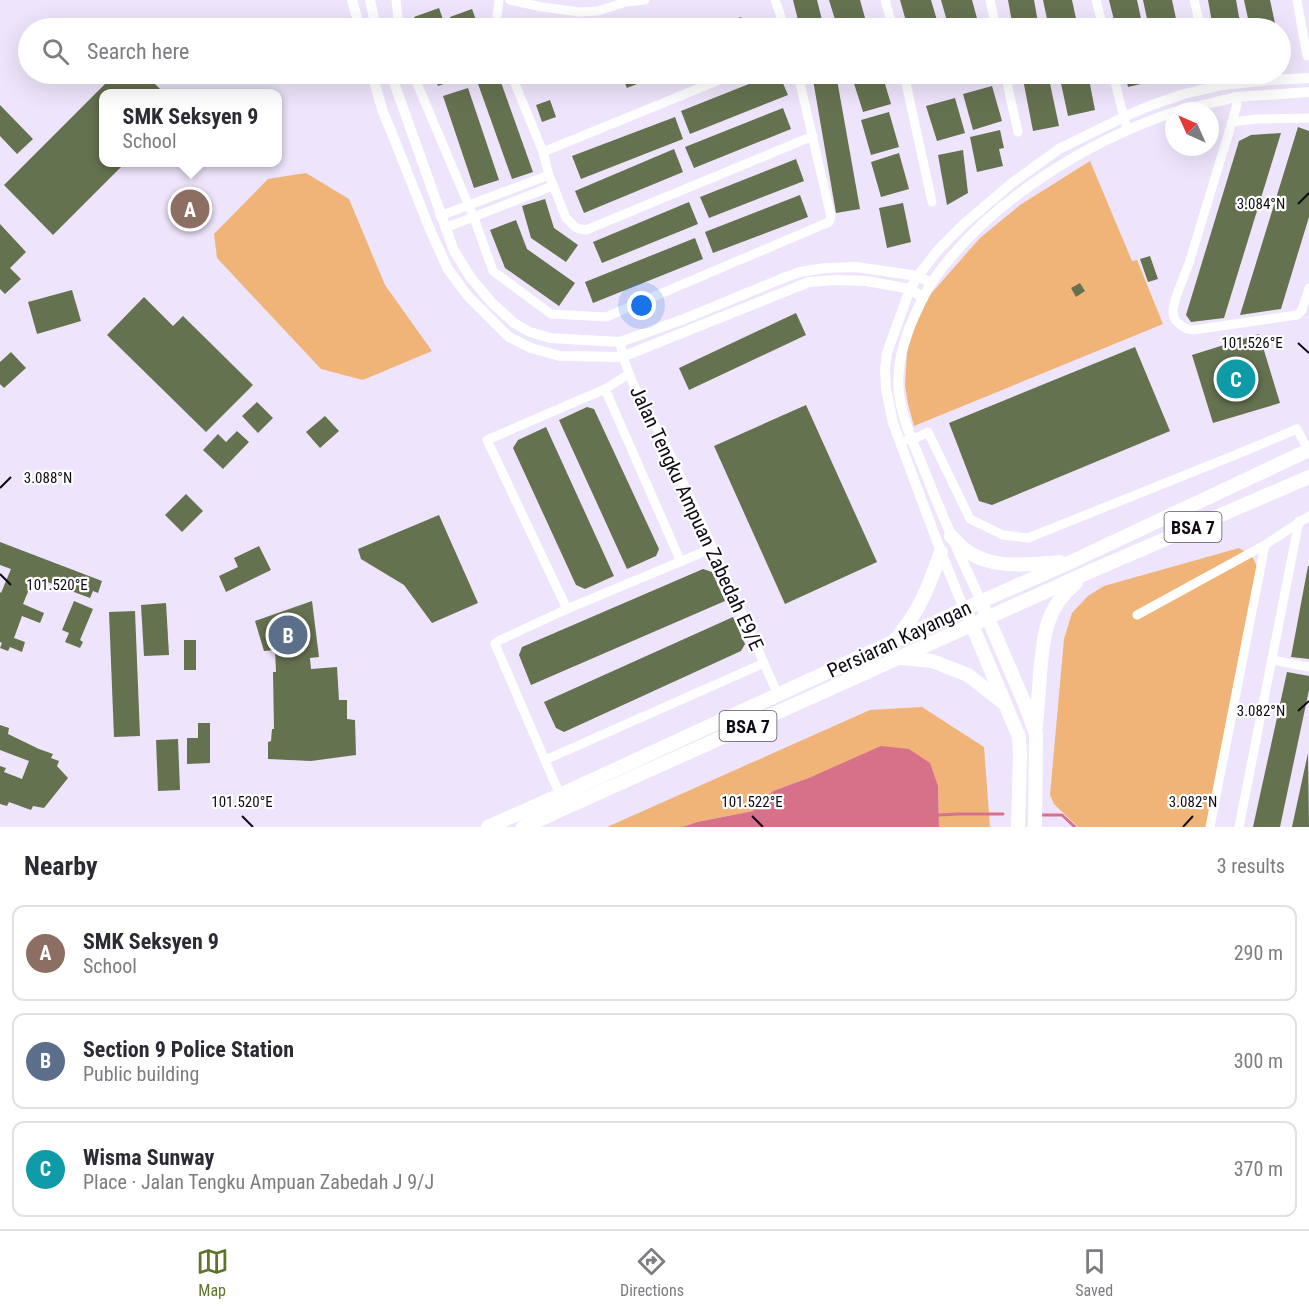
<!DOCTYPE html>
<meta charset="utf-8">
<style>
:root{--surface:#fff;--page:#f2f2f3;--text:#2b2b33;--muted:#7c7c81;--line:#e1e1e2;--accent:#5c7528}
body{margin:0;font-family:"Roboto Condensed",sans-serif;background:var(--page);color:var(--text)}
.compass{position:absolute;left:1165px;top:102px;width:54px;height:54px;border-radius:50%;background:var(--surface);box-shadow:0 6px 24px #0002;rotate:315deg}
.you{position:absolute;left:642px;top:306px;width:21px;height:21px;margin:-15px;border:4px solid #fff;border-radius:50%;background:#1a73e8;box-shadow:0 0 0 9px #1a73e833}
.badge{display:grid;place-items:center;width:39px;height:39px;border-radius:50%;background:var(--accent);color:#fff;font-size:20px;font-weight:700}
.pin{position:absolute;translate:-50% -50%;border:3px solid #fff;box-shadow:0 2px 6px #0006}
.popup{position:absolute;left:99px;top:89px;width:183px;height:78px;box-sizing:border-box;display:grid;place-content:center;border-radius:12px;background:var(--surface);filter:drop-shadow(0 2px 4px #0005);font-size:20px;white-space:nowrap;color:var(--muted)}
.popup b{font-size:22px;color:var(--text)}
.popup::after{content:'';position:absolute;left:50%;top:100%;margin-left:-12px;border:12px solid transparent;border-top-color:var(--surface)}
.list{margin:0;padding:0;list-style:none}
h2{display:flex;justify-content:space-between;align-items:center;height:78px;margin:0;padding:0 24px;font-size:26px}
h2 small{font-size:20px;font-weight:400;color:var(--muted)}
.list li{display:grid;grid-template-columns:39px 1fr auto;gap:18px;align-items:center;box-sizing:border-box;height:96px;margin:0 12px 12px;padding:0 12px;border:2px solid var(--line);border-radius:12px}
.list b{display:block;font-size:22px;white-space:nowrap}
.list p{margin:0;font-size:20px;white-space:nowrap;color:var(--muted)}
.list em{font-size:20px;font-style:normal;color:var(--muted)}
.icon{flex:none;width:33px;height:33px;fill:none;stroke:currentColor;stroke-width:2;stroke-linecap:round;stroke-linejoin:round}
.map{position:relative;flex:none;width:1309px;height:827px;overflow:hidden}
.search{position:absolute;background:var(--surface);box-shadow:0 6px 24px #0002;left:18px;right:18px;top:18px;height:66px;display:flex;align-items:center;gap:15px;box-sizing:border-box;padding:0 21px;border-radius:33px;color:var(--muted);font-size:22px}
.sheet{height:402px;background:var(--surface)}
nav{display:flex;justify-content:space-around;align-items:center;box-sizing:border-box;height:84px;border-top:2px solid var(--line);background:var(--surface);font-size:16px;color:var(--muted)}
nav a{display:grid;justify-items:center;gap:3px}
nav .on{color:var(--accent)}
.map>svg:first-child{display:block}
.green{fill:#f0b479}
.water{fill:#d7718a}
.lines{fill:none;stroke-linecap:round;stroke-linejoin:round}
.stream{stroke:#d7718a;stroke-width:3}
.building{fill:#657250}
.minor{stroke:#fff;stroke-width:9}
.tertiary{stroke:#fff;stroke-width:10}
.primary{stroke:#fff;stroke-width:14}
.ticks{fill:none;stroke:#100a16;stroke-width:2}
.labels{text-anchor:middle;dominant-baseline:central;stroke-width:4.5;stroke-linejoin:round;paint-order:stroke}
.shield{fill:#fff;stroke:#58545c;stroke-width:1.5}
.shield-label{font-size:18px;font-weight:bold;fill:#100a16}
.street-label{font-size:20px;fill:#100a16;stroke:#fff}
.ticks-label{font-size:15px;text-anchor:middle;fill:#100a16;stroke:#fff;stroke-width:4.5;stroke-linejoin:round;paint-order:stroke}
</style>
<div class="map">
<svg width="1309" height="827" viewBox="0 0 1309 827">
<rect width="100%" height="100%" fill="#eee4fb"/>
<g class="green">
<path d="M 1090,161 L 1132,261 L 1137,260 L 1163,324 L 914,426 L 908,404 L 905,385 L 907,352 L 916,323 L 929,296 L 980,238 L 1020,205 Z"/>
<path d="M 306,173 L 349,199 L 385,285 L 432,351 L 363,380 L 321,369 L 217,258 L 214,234 L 268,179 Z"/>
<path d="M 1239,548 L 1252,556 L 1259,571 L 1213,827 L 1078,827 L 1054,804 L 1050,795 L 1064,639 L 1072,613 L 1088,596 L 1104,586 Z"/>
<path d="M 922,707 L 984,747 L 990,827 L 939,827 L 938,786 L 811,777 L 773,791 L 753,811 L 697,822 L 682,827 L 607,827 L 870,710 Z"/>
</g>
<path class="water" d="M 881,746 L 909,749 L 930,763 L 938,786 L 939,827 L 682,827 L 697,822 L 753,811 L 773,791 L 811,777 Z"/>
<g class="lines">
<g class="stream">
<path d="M 1041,815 L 1062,815 L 1075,827"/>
<path d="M 937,817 L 939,815 L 959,814 L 1003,814"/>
</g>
</g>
<g class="building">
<path d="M 793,0 L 817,0 L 824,28 L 800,28 Z"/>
<path d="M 829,0 L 860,0 L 865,18 L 837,26 Z"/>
<path d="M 900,0 L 931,0 L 939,27 L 933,28 L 908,28 Z"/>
<path d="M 941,0 L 972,0 L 978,22 L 958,28 L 949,28 Z"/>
<path d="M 1008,0 L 1034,0 L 1039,28 L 1013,28 Z"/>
<path d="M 1043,0 L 1072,0 L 1078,28 L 1049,28 Z"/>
<path d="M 1109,0 L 1137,0 L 1143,28 L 1116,28 Z"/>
<path d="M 1143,0 L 1172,0 L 1178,28 L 1149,28 Z"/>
<path d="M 1208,0 L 1236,0 L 1241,28 L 1213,28 Z"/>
<path d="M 1244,0 L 1270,0 L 1276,28 L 1250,28 Z"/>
<path d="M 439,8 L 446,28 L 418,28 L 414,17 Z"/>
<path d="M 472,9 L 479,28 L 455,28 L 450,17 Z"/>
<path d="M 741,17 L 745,28 L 724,28 L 722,24 Z"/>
<path d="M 115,74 L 145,74 L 165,94 L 103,94 L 103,162 L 126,162 L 53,235 L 4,185 Z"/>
<path d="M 434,74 L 462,74 L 463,77 L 438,86 Z"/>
<path d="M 498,74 L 533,172 L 512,179 L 477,81 Z"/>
<path d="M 621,74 L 644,74 L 647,80 L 627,88 Z"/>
<path d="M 774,74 L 779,74 L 788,95 L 690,134 L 681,111 Z"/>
<path d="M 812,74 L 836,74 L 860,209 L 836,213 Z"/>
<path d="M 864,74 L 882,74 L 891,104 L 863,112 L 852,77 Z"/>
<path d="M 920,74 L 940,74 L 922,79 Z"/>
<path d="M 957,74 L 976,74 L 958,79 Z"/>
<path d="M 1022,74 L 1048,74 L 1059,126 L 1033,131 Z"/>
<path d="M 1059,74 L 1088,74 L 1095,110 L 1068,116 Z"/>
<path d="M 1125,74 L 1153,74 L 1154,81 L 1128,87 Z"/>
<path d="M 992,86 L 1002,121 L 973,130 L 963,94 Z"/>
<path d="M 468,88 L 499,180 L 474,188 L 443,96 Z"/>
<path d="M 955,98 L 965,133 L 937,141 L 926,106 Z"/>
<path d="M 550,100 L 556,117 L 542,122 L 536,105 Z"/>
<path d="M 0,105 L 33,139 L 17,154 L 0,136 Z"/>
<path d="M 783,108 L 791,129 L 694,168 L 685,147 Z"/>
<path d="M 889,112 L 899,147 L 871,155 L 861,120 Z"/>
<path d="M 675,117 L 683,139 L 581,179 L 572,156 Z"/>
<path d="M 1298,127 L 1309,131 L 1309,217 L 1284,299 L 1281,309 L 1240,315 Z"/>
<path d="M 1000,130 L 1004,148 L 999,149 L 1003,166 L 977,172 L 970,137 Z"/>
<path d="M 1281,133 L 1224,318 L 1191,322 L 1186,315 L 1239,141 L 1251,135 Z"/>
<path d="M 674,149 L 683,172 L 584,213 L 575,191 Z"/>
<path d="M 963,150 L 968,193 L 947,205 L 938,155 Z"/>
<path d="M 899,153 L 909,189 L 881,197 L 871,162 Z"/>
<path d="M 796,159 L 804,181 L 709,218 L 700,197 Z"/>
<path d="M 800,195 L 808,217 L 713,253 L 705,232 Z"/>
<path d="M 545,199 L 554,228 L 578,245 L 566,262 L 531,238 L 522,206 Z"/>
<path d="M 689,202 L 698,224 L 602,263 L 593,242 Z"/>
<path d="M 903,203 L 911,242 L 887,248 L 879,208 Z"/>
<path d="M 516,220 L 527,249 L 575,283 L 559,306 L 505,268 L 490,230 Z"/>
<path d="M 0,224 L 26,252 L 10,268 L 21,279 L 5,294 L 0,289 Z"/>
<path d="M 695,238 L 703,259 L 593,303 L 585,282 Z"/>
<path d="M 1150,256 L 1158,279 L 1148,282 L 1140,259 Z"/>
<path d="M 1080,283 L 1085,291 L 1076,297 L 1071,288 Z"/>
<path d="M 72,290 L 81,321 L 37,334 L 28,302 Z"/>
<path d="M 144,297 L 173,326 L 183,316 L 253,385 L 206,432 L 107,335 Z"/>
<path d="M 796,313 L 806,335 L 689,390 L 679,368 Z"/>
<path d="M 1259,334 L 1280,403 L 1213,423 L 1192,355 Z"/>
<path d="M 1135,347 L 1170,431 L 992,505 L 979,501 L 949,423 Z"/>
<path d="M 11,352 L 26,368 L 4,388 L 0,384 L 0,362 Z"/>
<path d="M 257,402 L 273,418 L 258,433 L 242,416 Z"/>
<path d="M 806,405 L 877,562 L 785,604 L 714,446 Z"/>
<path d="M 587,407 L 594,409 L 659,549 L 656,556 L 627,569 L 559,420 Z"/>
<path d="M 325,416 L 339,431 L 320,448 L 306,432 Z"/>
<path d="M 546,427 L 614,576 L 585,589 L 576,585 L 513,448 L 518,440 Z"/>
<path d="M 237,431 L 249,442 L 223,469 L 203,450 L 218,434 L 226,442 Z"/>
<path d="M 186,494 L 203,511 L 182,532 L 165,515 Z"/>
<path d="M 439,515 L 478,603 L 432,623 L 404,585 L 361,559 L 358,549 Z"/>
<path d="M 0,542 L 102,581 L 98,593 L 93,591 L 90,598 L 34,577 L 23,604 L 44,613 L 40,623 L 22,616 L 14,638 L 25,642 L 22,652 L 10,647 L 8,651 L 0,648 L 2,643 L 0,642 L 0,592 L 1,593 L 11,569 L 0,565 Z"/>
<path d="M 259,546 L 271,570 L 226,592 L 219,576 L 238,567 L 234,558 Z"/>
<path d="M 1308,566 L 1309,566 L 1309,659 L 1291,657 Z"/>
<path d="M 703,569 L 712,572 L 725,601 L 531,685 L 519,655 L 522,647 Z"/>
<path d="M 74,601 L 93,609 L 80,640 L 83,642 L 80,648 L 65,642 L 69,633 L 62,630 Z"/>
<path d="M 312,601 L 319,657 L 310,658 L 311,669 L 337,667 L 339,700 L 347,700 L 347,719 L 355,720 L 356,755 L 311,761 L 268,759 L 268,742 L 271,741 L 272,729 L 274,729 L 273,672 L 276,672 L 275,650 L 264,651 L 255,621 Z"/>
<path d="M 166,603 L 169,655 L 144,656 L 141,605 Z"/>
<path d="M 135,611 L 140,736 L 114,737 L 109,612 Z"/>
<path d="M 733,617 L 745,644 L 741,651 L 564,732 L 556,728 L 544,702 Z"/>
<rect x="184" y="640" width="12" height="30"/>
<path d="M 1287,672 L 1309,676 L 1309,690 L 1280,827 L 1253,827 Z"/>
<path d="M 198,723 L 210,723 L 210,763 L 187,764 L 187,738 L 198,738 Z"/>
<path d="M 0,725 L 9,728 L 8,734 L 39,749 L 53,754 L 51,758 L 59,761 L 57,766 L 68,778 L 44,808 L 33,806 L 31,810 L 9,802 L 7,806 L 0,804 L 0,766 L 6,768 L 4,772 L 22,779 L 29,761 L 0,750 Z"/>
<path d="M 178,739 L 180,790 L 158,791 L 156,740 Z"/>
<path d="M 1308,753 L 1309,827 L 1292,827 Z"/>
</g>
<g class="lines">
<g class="minor">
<path d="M 396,0 L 399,28"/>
<path d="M 510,0 L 542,7 L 580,12 L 598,11 L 626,2 L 645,0"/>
<path d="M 775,0 L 785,28"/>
<path d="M 885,0 L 893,28"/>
<path d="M 990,0 L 996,28"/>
<path d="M 1096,0 L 1103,28"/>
<path d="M 1194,0 L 1201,28"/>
<path d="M 1297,0 L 1307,56"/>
<path d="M 498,28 L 497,16 L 499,0"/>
<path d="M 413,74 L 474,218 L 493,271 L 551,314 L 606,317 L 829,222 L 831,217 L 798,74"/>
<path d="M 511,74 L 543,152 L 549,175 L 566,218 L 575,227 L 580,229 L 586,230 L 813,136"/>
<path d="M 904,74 L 932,202"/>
<path d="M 1005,74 L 1018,132"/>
<path d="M 1113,74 L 1127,130"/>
<path d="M 1236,97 L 1237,104 L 1232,122 C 1218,168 1204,214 1190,260 C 1186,273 1172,302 1173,313 C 1174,323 1184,329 1193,330 L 1297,315 L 1302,310 L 1309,288"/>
<path d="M 1232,122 L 1257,119 L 1309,118"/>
<path d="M 543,152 L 734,74"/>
<path d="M 440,216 L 549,175"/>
<path d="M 445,228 L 553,186"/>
<path d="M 620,342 C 626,381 652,415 668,450 C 706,531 742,613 778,695"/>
<path d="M 605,389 L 681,562"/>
<path d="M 900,442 L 918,437 L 928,432 L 970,519 L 1003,535 L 1028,538 L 1240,453 L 1297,429 L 1308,450"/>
<path d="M 567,609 L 487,440 L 605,389 L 629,374"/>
<path d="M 1137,615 L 1265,545 L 1309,516"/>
<path d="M 1272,660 L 1309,667"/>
<path d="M 545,760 L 764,663"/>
<path d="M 560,795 L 495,644 L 498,641 L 567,609 L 713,548"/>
<path d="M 1210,827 L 1265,545"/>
<path d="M 1239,827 L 1299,521"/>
</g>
<g class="tertiary">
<path d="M 352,0 L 360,28"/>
<path d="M 370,0 L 376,28"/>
<path d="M 372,74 L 383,112 L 391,131 L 431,232 L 448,269 L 467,295 L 509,337 L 531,348 L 560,356 L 622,357 L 809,282 L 837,280 L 867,281 L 910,289 L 922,297"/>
<path d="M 391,74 L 454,251 L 471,278 L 492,303 L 514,323 L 530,332 L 550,338 L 620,342 L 684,319 L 781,279 L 800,272 L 825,268 L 856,267 L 918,276 L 931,283"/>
<path d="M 1178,111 L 1236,97 L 1309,92"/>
<path d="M 981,601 C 960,557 941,513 923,467 C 914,444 902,419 899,394 C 896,368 903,342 913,319 C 919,306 924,294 932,282 C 985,204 1085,142 1174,112"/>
<path d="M 964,609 L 941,552 L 893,423 L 886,389 L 885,369 L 887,353 L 910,289 L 918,276 L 938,250 L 965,223 L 1012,183 L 1059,149 L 1124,117 L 1149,106 L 1184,94 L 1223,85 L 1270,80 L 1309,78"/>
</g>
<g class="primary">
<path d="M 951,536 C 956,541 962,548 968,552 C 996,570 1029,564 1060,562"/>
<path d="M 984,609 L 1025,704 L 1036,734 L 1035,827"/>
<path d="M 969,618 L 1019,737 L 1020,755 L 1018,827"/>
<path d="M 897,638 C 921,608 928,588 941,552"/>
<path d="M 902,658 L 932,661 L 968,675 L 1005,704"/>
<path d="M 1036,727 C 1037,710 1039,692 1040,675 C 1043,639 1045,607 1076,583"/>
<path d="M 488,827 L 560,795 L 964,609 L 1073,561 L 1309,450"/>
<path d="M 523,827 L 1089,572 L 1309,477"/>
</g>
</g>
<path class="ticks" d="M 1298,204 L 1309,193M 1298,343 L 1309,353M 0,488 L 11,477M 0,574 L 11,585M 1298,711 L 1309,701M 242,816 L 253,827M 752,816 L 763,827M 1183,827 L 1193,816"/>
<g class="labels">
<g class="shield">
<rect x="1164.5" y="512" width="57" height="30" rx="4.5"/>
<rect x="719.5" y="711" width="57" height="30" rx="4.5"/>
</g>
<g class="shield-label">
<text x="1193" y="527">BSA 7</text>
<text x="748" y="726">BSA 7</text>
</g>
<g class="street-label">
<text transform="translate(697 518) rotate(65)">Jalan Tengku Ampuan Zabedah E9/E</text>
<text transform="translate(899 639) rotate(-25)">Persiaran Kayangan</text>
</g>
</g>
<g class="ticks-label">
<text x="1261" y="209">3.084°N</text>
<text x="1252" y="348">101.526°E</text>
<text x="48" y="483">3.088°N</text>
<text x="57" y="590">101.520°E</text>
<text x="1261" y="716">3.082°N</text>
<text x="1193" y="807">3.082°N</text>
<text x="242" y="807">101.520°E</text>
<text x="752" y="807">101.522°E</text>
</g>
</svg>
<svg class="compass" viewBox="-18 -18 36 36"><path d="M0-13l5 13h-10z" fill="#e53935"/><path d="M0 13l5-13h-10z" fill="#7c7c81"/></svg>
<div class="you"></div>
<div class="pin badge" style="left:190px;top:209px;background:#8d6e63">A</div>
<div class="popup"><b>SMK Seksyen 9</b>School</div>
<div class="pin badge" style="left:288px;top:635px;background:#5c6f8a">B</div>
<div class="pin badge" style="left:1236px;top:379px;background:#0f9aa8">C</div>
<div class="search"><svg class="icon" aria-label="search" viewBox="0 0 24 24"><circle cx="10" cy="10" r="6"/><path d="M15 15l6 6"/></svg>Search here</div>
</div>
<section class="sheet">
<h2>Nearby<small>3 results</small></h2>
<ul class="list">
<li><span class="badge" style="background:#8d6e63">A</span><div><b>SMK Seksyen 9</b><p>School</p></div><em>290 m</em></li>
<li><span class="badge" style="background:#5c6f8a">B</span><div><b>Section 9 Police Station</b><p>Public building</p></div><em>300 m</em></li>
<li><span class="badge" style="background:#0f9aa8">C</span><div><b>Wisma Sunway</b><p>Place · Jalan Tengku Ampuan Zabedah J 9/J</p></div><em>370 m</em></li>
</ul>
</section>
<nav>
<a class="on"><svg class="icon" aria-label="map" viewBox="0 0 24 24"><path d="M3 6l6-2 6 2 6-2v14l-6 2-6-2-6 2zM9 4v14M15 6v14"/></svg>Map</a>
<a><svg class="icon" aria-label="directions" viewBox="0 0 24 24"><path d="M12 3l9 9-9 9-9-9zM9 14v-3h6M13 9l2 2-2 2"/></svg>Directions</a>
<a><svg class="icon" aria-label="saved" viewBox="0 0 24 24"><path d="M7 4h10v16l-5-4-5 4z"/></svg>Saved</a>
</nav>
